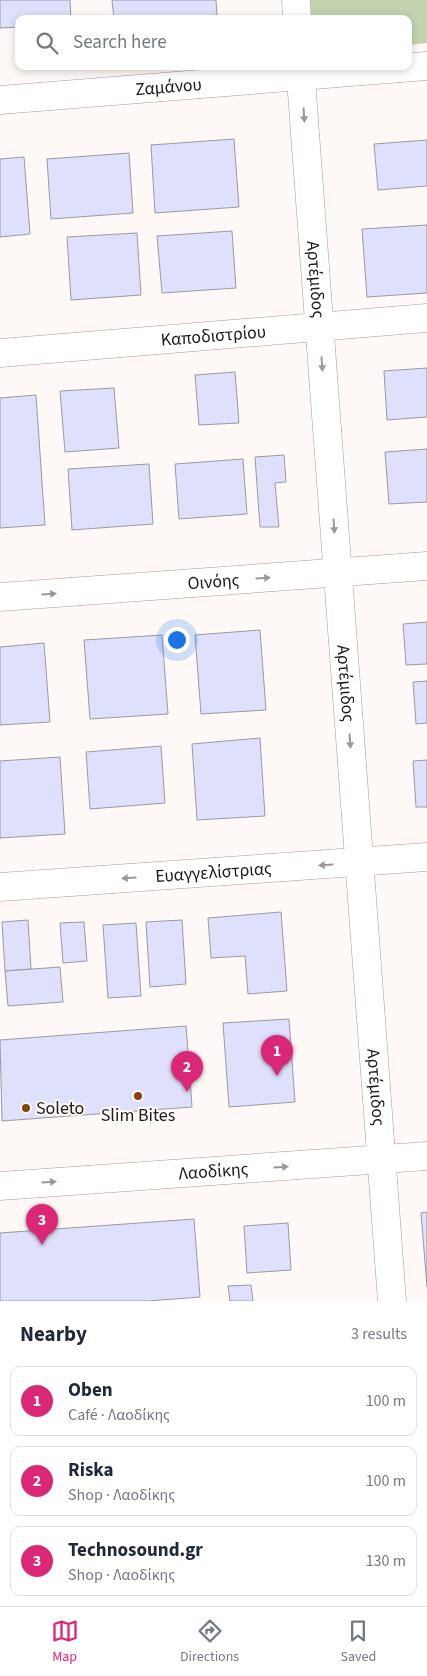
<!DOCTYPE html>
<meta charset="utf-8">
<style>
:root{--surface:#fff;--page:#f6f6f7;--text:#1f2937;--muted:#747a83;--line:#e0e1e3;--accent:#db2777}
body{margin:0;font-family:"Source Sans 3",sans-serif;background:var(--page);color:var(--text)}
.you{position:absolute;left:176px;top:639px;width:18px;height:18px;margin:-12px;border:4px solid #fff;border-radius:50%;background:#1a73e8;box-shadow:0 0 0 8px #1a73e833}
.badge{display:grid;place-items:center;width:32px;height:32px;border-radius:50%;background:var(--accent);color:#fff;font-size:16px;font-weight:700}
.pin{position:absolute;translate:-50% -41px;filter:drop-shadow(0 1px 2px #0008)}
.pin::after{content:'';position:absolute;top:26px;width:18px;height:15px;background:inherit;clip-path:polygon(0 0,100% 0,50% 100%)}
.list{margin:0;padding:0;list-style:none}
h2{display:flex;justify-content:space-between;align-items:center;height:65px;margin:0;padding:0 20px;font-size:21px}
h2 small{font-size:16px;font-weight:400;color:var(--muted)}
.list li{display:grid;grid-template-columns:32px 1fr auto;gap:15px;align-items:center;box-sizing:border-box;height:70px;margin:0 10px 10px;padding:0 10px;border:1px solid var(--line);border-radius:10px}
.list b{display:block;font-size:19px;white-space:nowrap}
.list p{margin:0;font-size:16px;white-space:nowrap;color:var(--muted)}
.list em{font-size:16px;font-style:normal;color:var(--muted)}
.icon{flex:none;width:28px;height:28px;fill:none;stroke:currentColor;stroke-width:2;stroke-linecap:round;stroke-linejoin:round}
.map{position:relative;flex:none;width:427px;height:1301px;overflow:hidden}
.search{position:absolute;background:var(--surface);box-shadow:0 2px 8px #0003;left:15px;right:15px;top:15px;height:55px;display:flex;align-items:center;gap:12px;box-sizing:border-box;padding:0 18px;border-radius:10px;color:var(--muted);font-size:19px}
.sheet{height:305px;background:var(--surface)}
nav{display:flex;justify-content:space-around;align-items:center;box-sizing:border-box;height:70px;border-top:1px solid var(--line);background:var(--surface);font-size:14px;color:var(--muted)}
nav a{display:grid;justify-items:center;gap:2px}
nav .on{color:var(--accent)}
.map>svg:first-child{display:block}
.green{fill:#c3d3b0}
.building{fill:#dfe0fb;stroke:#999aa1}
.lines{fill:none;stroke-linecap:round;stroke-linejoin:round}
.street-casing{stroke:#a49c98;stroke-width:29}
.secondary-casing{stroke:#a49c98;stroke-width:29}
.street{stroke:#fff;stroke-width:28}
.secondary{stroke:#fff;stroke-width:28}
.oneway{fill:#9a9898}
.poi-dot{fill:#844605;stroke:#fef9f6;stroke-width:2}
.labels{text-anchor:middle;dominant-baseline:central;stroke-width:4;stroke-linejoin:round;paint-order:stroke}
.street-label{font-size:18px;fill:#1e1b1a;stroke:#fef9f6}
.poi-label{font-size:18px;fill:#1e1b1a;stroke:#fef9f6;text-anchor:start}
</style>
<div class="map">
<svg width="427" height="1301" viewBox="0 0 427 1301">
<rect width="100%" height="100%" fill="#fef9f6"/>
<path class="green" d="M 307,0 L 427,0 L 427,43 L 408,45 L 408,19 L 308,19 Z"/>
<g class="building">
<path d="M 0,0 L 70,0 L 71,19 L 19,19 L 19,27 L 0,28 Z"/>
<path d="M 112,0 L 216,0 L 217,15 L 167,19 L 114,19 Z"/>
<path d="M 234,139 L 239,207 L 155,213 L 151,145 Z"/>
<path d="M 427,140 L 427,186 L 378,190 L 374,144 Z"/>
<path d="M 129,153 L 133,213 L 51,219 L 47,159 Z"/>
<path d="M 24,157 L 30,234 L 0,237 L 0,159 Z"/>
<path d="M 427,225 L 427,293 L 367,297 L 362,229 Z"/>
<path d="M 232,231 L 236,288 L 162,293 L 157,236 Z"/>
<path d="M 137,233 L 141,295 L 71,300 L 67,237 Z"/>
<path d="M 427,368 L 427,417 L 387,420 L 384,371 Z"/>
<path d="M 235,372 L 239,423 L 199,425 L 195,375 Z"/>
<path d="M 114,388 L 119,448 L 65,452 L 60,391 Z"/>
<path d="M 36,395 L 45,525 L 0,528 L 0,398 Z"/>
<path d="M 427,449 L 427,502 L 389,504 L 385,452 Z"/>
<path d="M 284,455 L 286,482 L 275,483 L 279,527 L 260,527 L 255,457 Z"/>
<path d="M 243,459 L 247,514 L 179,519 L 175,464 Z"/>
<path d="M 149,464 L 153,524 L 72,530 L 68,469 Z"/>
<path d="M 427,622 L 427,664 L 406,665 L 403,624 Z"/>
<path d="M 260,630 L 266,710 L 201,714 L 195,635 Z"/>
<path d="M 162,635 L 168,714 L 90,719 L 84,640 Z"/>
<path d="M 44,643 L 50,722 L 0,725 L 0,647 Z"/>
<path d="M 427,681 L 427,723 L 416,724 L 413,682 Z"/>
<path d="M 260,738 L 265,816 L 197,820 L 192,744 Z"/>
<path d="M 161,746 L 165,803 L 90,809 L 86,752 Z"/>
<path d="M 60,757 L 65,834 L 0,838 L 0,761 Z"/>
<path d="M 427,760 L 427,807 L 416,807 L 413,761 Z"/>
<path d="M 281,912 L 287,991 L 248,994 L 245,956 L 211,958 L 208,918 Z"/>
<path d="M 28,920 L 31,969 L 5,971 L 2,922 Z"/>
<path d="M 182,920 L 186,984 L 150,987 L 146,922 Z"/>
<path d="M 84,922 L 87,961 L 63,963 L 60,923 Z"/>
<path d="M 136,923 L 141,996 L 108,998 L 103,925 Z"/>
<path d="M 60,967 L 63,1002 L 8,1006 L 5,971 Z"/>
<path d="M 289,1019 L 295,1102 L 229,1107 L 223,1023 Z"/>
<path d="M 186,1026 L 192,1107 L 2,1121 L 0,1040 Z"/>
<path d="M 427,1212 L 427,1287 L 421,1213 Z"/>
<path d="M 194,1219 L 200,1297 L 148,1301 L 0,1301 L 0,1233 Z"/>
<path d="M 288,1223 L 291,1270 L 247,1273 L 244,1226 Z"/>
<path d="M 251,1285 L 253,1301 L 230,1301 L 228,1286 Z"/>
</g>
<g class="lines">
<defs>
<g id="street">
<path id="s1" d="M 0,353 L 427,318"/>
<path id="s2" d="M 0,597 L 427,566"/>
<path id="s3" d="M 0,887 L 427,857"/>
<path id="s4" d="M 0,1186 L 427,1156"/>
</g>
<g id="secondary">
<path d="M 296,0 L 297,19"/>
<path id="s5" d="M 300,66 L 392,1301"/>
<path id="s6" d="M 0,100 L 427,66"/>
</g>
</defs>
<use href="#street" class="street-casing"/>
<use href="#secondary" class="secondary-casing"/>
<use href="#street" class="street"/>
<use href="#secondary" class="secondary"/>
</g>
<defs><path id="oneway-solid" d="M-6-.8H1V-3.2L6.5 0L1 3.2V.8H-6Z" transform="scale(1.25)"/></defs>
<g class="oneway">
<use href="#oneway-solid" transform="translate(304 115) rotate(86)"/>
<use href="#oneway-solid" transform="translate(322 364) rotate(86)"/>
<use href="#oneway-solid" transform="translate(334 526) rotate(86)"/>
<use href="#oneway-solid" transform="translate(263 578) rotate(-4)"/>
<use href="#oneway-solid" transform="translate(49 594) rotate(-4)"/>
<use href="#oneway-solid" transform="translate(350 741) rotate(86)"/>
<use href="#oneway-solid" transform="translate(326 865) rotate(176)"/>
<use href="#oneway-solid" transform="translate(129 878) rotate(176)"/>
<use href="#oneway-solid" transform="translate(281 1167) rotate(-4)"/>
<use href="#oneway-solid" transform="translate(49 1182) rotate(-4)"/>
</g>
<g class="poi-dot">
<circle cx="138" cy="1096" r="5"/>
<circle cx="26" cy="1108" r="5"/>
</g>
<g class="labels">
<g class="street-label">
<text stroke="none"><textPath href="#s6" startOffset="169">Ζαμάνου</textPath></text>
<text stroke="none"><textPath href="#s5" startOffset="214">Αρτέμιδος</textPath></text>
<text stroke="none"><textPath href="#s1" startOffset="214">Καποδιστρίου</textPath></text>
<text stroke="none"><textPath href="#s2" startOffset="214">Οινόης</textPath></text>
<text stroke="none"><textPath href="#s5" startOffset="619">Αρτέμιδος</textPath></text>
<text stroke="none"><textPath href="#s3" startOffset="214">Ευαγγελίστριας</textPath></text>
<text stroke="none"><textPath href="#s5" startOffset="1024">Αρτέμιδος</textPath></text>
<text stroke="none"><textPath href="#s4" startOffset="214">Λαοδίκης</textPath></text>
</g>
<g class="poi-label">
<text x="36" y="1108">Soleto</text>
<text x="138" y="1115" text-anchor="middle">Slim Bites</text>
</g>
</g>
</svg>
<div class="you"></div>
<div class="pin badge" style="left:277px;top:1076px">1</div>
<div class="pin badge" style="left:187px;top:1092px">2</div>
<div class="pin badge" style="left:42px;top:1245px">3</div>
<div class="search"><svg class="icon" aria-label="search" viewBox="0 0 24 24"><circle cx="10" cy="10" r="6"/><path d="M15 15l6 6"/></svg>Search here</div>
</div>
<section class="sheet">
<h2>Nearby<small>3 results</small></h2>
<ul class="list">
<li><span class="badge">1</span><div><b>Oben</b><p>Café · Λαοδίκης</p></div><em>100 m</em></li>
<li><span class="badge">2</span><div><b>Riska</b><p>Shop · Λαοδίκης</p></div><em>100 m</em></li>
<li><span class="badge">3</span><div><b>Technosound.gr</b><p>Shop · Λαοδίκης</p></div><em>130 m</em></li>
</ul>
</section>
<nav>
<a class="on"><svg class="icon" aria-label="map" viewBox="0 0 24 24"><path d="M3 6l6-2 6 2 6-2v14l-6 2-6-2-6 2zM9 4v14M15 6v14"/></svg>Map</a>
<a><svg class="icon" aria-label="directions" viewBox="0 0 24 24"><path d="M12 3l9 9-9 9-9-9zM9 14v-3h6M13 9l2 2-2 2"/></svg>Directions</a>
<a><svg class="icon" aria-label="saved" viewBox="0 0 24 24"><path d="M7 4h10v16l-5-4-5 4z"/></svg>Saved</a>
</nav>
